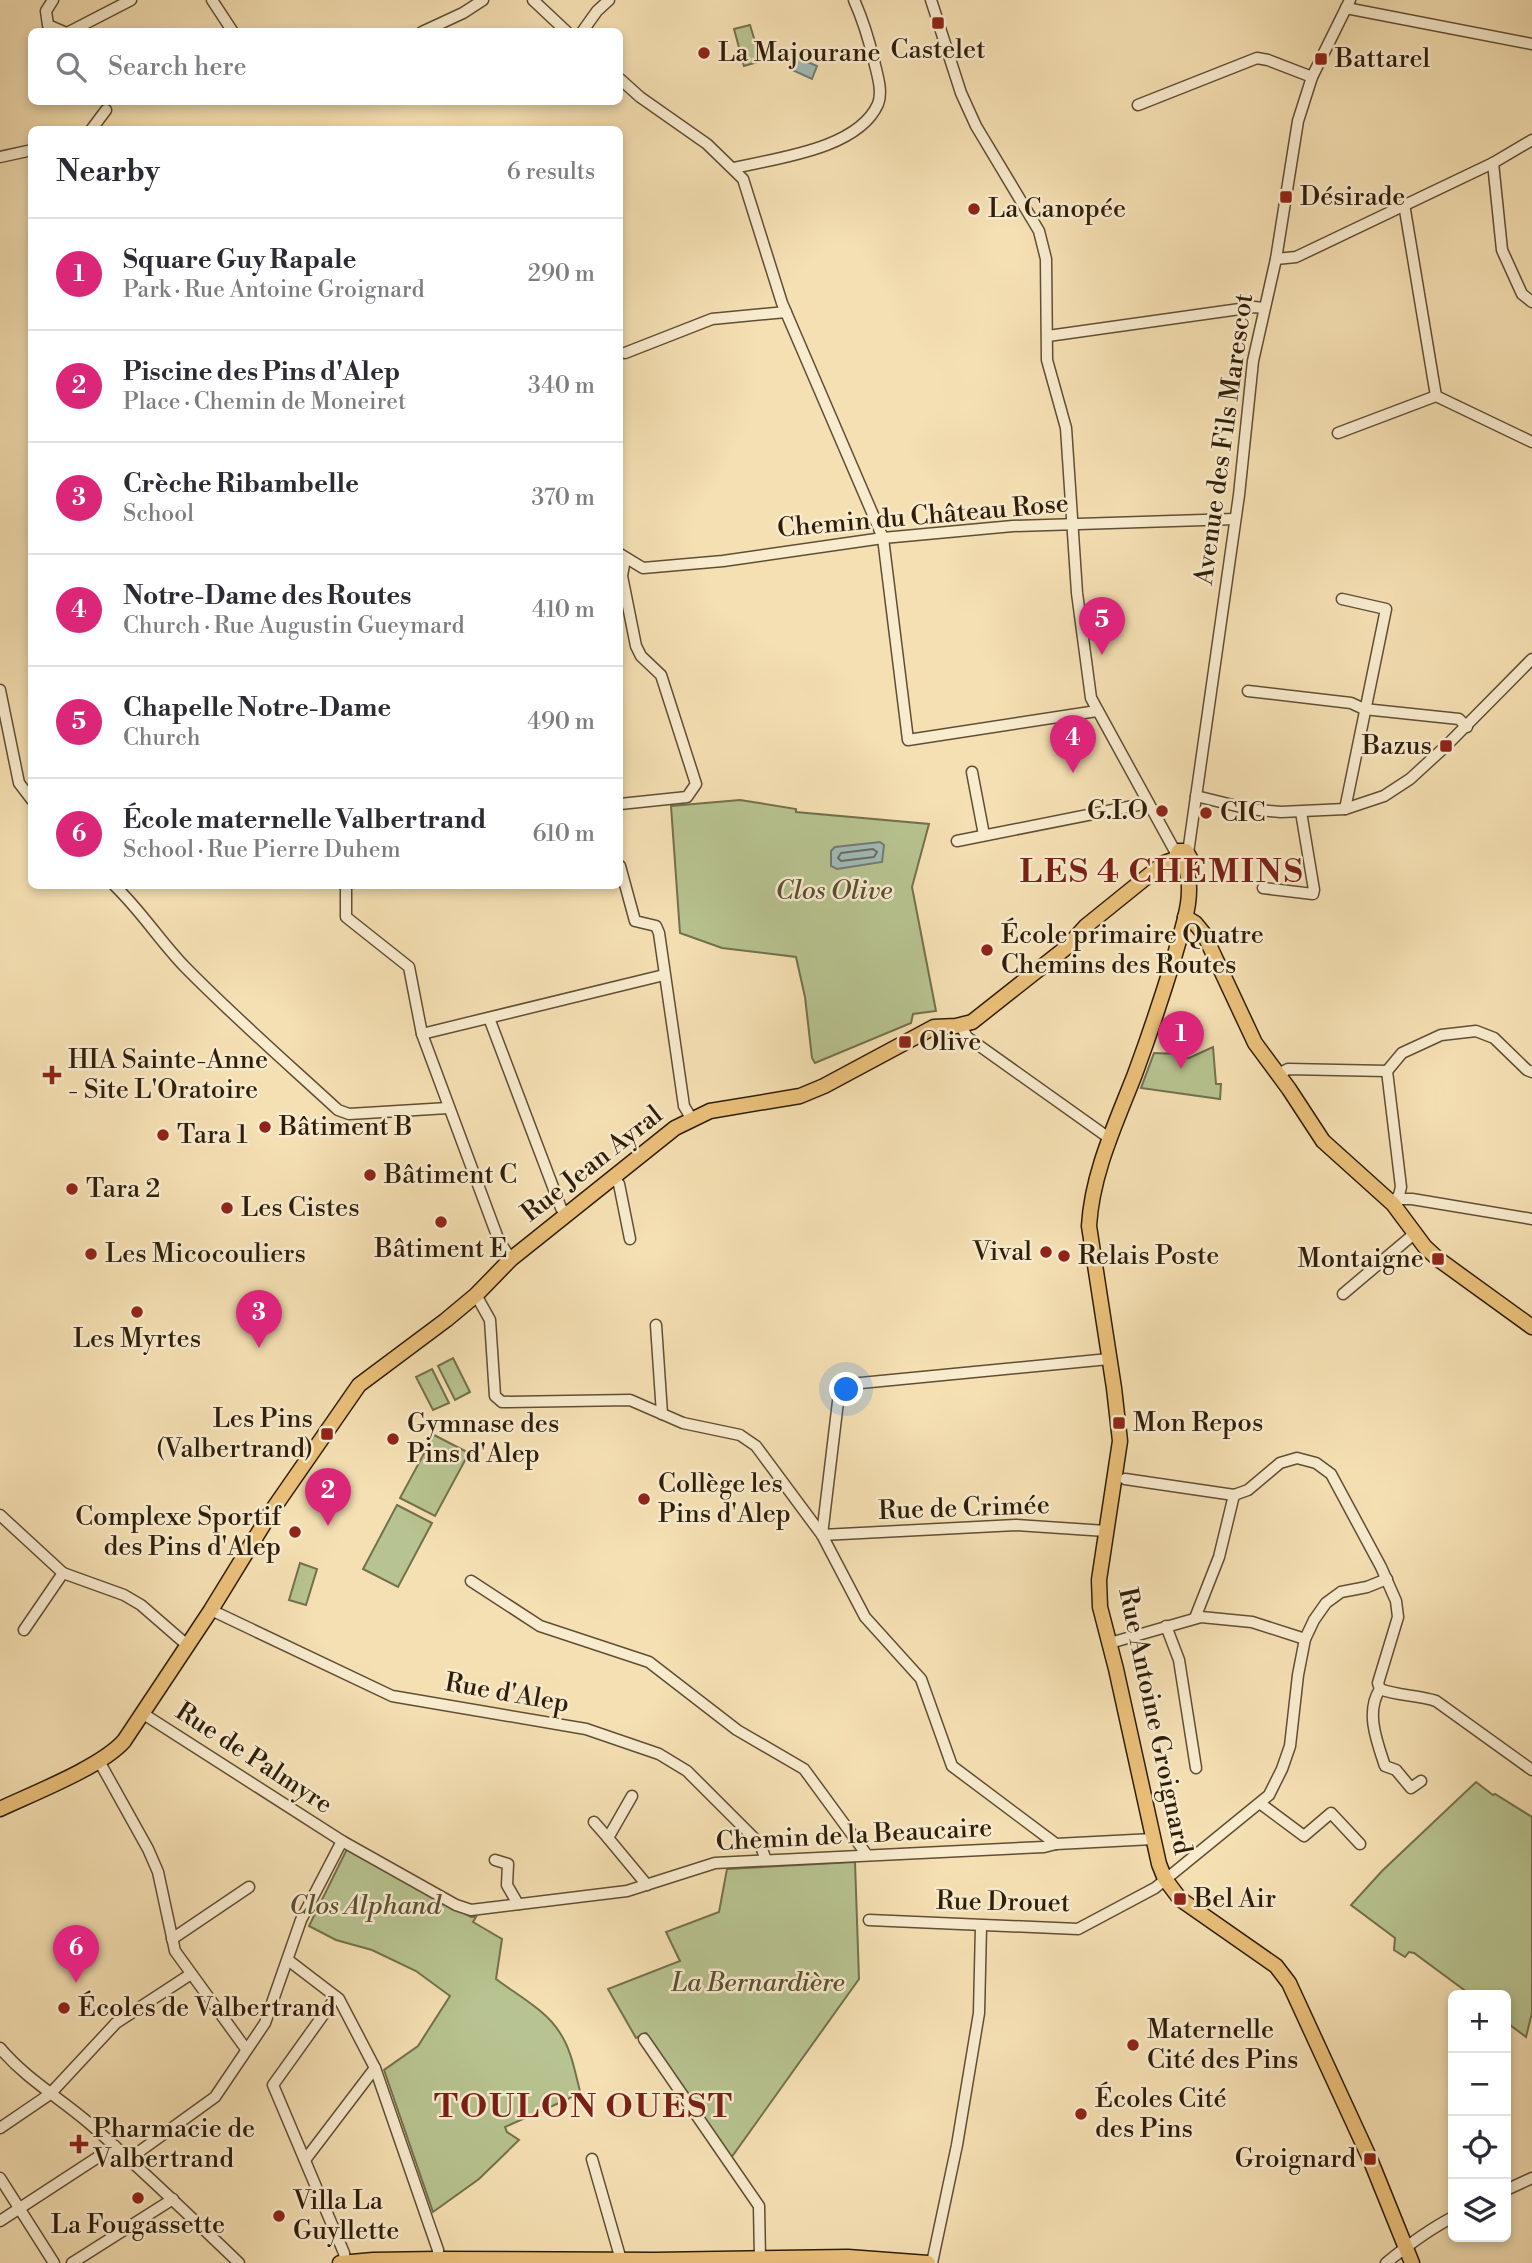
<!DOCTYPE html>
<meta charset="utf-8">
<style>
:root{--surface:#fff;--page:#f2f2f3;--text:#2b2b33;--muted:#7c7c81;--line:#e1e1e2;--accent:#db2777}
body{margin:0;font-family:"Libre Bodoni",serif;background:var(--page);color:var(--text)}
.controls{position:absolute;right:21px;bottom:21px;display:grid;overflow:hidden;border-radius:10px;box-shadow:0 4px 10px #0003}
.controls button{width:63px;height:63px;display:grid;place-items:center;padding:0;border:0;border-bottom:2px solid var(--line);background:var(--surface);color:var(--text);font:35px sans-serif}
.you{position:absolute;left:847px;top:1390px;width:24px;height:24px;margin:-18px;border:5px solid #fff;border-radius:50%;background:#1a73e8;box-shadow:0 0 0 10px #1a73e833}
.badge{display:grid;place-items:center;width:46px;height:46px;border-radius:50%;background:var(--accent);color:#fff;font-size:23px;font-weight:700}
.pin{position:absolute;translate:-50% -58px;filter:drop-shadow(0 2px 4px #0008)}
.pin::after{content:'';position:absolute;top:37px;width:24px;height:21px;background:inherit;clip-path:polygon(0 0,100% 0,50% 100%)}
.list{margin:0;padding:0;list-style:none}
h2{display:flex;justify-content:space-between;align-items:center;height:91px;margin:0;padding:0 28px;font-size:30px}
h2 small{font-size:23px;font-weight:400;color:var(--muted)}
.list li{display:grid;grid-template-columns:46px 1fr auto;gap:21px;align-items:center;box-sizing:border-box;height:112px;padding:0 28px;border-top:2px solid var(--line)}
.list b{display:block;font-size:26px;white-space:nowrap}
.list p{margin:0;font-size:23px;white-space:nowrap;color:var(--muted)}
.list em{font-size:23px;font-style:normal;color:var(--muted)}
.icon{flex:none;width:38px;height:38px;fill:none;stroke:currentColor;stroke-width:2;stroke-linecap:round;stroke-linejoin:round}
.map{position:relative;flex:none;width:1532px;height:2263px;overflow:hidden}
.search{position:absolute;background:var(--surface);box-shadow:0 4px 10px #0003;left:28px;top:28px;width:595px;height:77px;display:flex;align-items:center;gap:18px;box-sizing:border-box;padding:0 24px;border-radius:10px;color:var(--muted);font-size:26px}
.panel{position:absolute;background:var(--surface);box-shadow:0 4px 10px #0003;left:28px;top:126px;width:595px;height:763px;border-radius:10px}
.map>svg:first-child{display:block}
.green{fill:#b7c390;stroke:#73704c;stroke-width:2}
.water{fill:#a0bab7;stroke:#737b71;stroke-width:2}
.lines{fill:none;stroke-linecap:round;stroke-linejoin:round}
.shore{stroke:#686c60;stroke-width:2}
.minor-casing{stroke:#604e34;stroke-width:13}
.major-casing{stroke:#2f1d09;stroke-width:17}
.minor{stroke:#f8ebce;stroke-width:10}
.major{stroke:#eac07a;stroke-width:14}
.poi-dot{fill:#8f2418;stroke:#f8ebce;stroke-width:2.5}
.labels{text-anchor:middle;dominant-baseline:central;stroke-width:5;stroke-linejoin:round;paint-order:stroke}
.poi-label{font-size:26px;fill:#2f1d09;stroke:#f8ebce;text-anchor:start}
.street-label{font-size:26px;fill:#2f1d09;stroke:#f8ebce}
.park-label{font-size:26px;font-style:italic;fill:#584f32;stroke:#f8ebce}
.district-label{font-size:33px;font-weight:bold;letter-spacing:2px;fill:#7a1f14;stroke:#f8ebce}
</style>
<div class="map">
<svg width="1532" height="2263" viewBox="0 0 1532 2263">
<rect width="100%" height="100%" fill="#f5e0b3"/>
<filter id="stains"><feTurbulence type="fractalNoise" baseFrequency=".00286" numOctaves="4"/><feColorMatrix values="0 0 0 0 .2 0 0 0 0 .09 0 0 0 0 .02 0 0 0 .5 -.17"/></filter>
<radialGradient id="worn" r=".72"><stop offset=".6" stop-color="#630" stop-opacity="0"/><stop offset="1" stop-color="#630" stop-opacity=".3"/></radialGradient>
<g class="green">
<path d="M 750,25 L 761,61 L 744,66 L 734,29 Z"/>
<path d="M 740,800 L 796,809 L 796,812 L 929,824 L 912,887 L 936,1011 L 913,1014 L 911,1023 L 815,1063 L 812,1058 L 805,997 L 796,957 L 722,948 L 680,933 L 671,806 Z"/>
<path d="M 1213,1047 L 1216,1084 L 1221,1084 L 1220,1099 L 1141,1088 L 1154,1053 L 1180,1054 L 1180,1058 L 1189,1058 Z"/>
<path d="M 453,1358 L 470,1392 L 455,1400 L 438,1366 Z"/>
<path d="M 432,1369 L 449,1403 L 433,1410 L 416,1377 Z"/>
<path d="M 434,1435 L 469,1453 L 435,1516 L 400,1498 Z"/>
<path d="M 397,1505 L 432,1523 L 398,1587 L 363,1569 Z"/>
<path d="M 300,1563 L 317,1569 L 306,1605 L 289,1600 Z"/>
<path d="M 1476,1782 L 1493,1795 L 1495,1794 L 1532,1817 L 1532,2013 L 1526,2037 L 1506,2022 L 1506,1995 L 1471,1995 L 1414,1953 L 1409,1952 L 1405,1957 L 1394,1950 L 1395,1938 L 1351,1905 L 1382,1871 Z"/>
<path d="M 347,1849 L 471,1917 L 476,1917 L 473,1922 L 502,1939 L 496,1979 C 517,1995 546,2010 560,2033 C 571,2049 575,2072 580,2091 L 568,2099 L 505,2127 L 507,2132 L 519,2140 L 479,2179 L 433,2212 L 384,2070 L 418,2046 L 450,1996 L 416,1971 L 372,1950 L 336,1940 L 309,1926 Z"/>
<path d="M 855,1862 L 859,1979 L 731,2158 L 646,2033 L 636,2038 L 608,1989 L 680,1961 L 666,1932 L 719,1912 L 727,1869 Z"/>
</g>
<g class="water">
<path d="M 794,56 L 817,66 L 812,79 L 788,68 Z"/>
<path d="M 880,842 L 884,845 L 882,862 L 837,869 L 831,866 L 831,851 L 835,847 Z"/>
</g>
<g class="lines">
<path class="shore" d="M 873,849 L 877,852 L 874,857 L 841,861 L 838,858 L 841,853 Z"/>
<defs>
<g id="minor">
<path d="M 53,0 L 46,11 L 48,25 L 64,32"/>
<path d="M 212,0 L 233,32"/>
<path d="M 533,0 L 567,32"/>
<path d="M 931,0 L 961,93 L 976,126 L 1039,231 L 1046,259 L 1047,360 L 1066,428 L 1077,593 L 1091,698 L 1176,853"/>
<path d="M 1346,8 L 1532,44"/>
<path d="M 69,32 L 131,0"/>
<path d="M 422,32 L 463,13 L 483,0"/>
<path d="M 582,32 L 597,11 L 609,0"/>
<path d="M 620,79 L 640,97 L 707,144 L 743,179 L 782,303 L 883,538 L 908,740 L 1097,711"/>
<path d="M 1138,105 L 1257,58 L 1268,60 L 1312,77"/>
<path d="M 91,130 L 106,110"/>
<path d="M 0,157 L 32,150"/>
<path d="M 1493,163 L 1502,250 L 1522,294 L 1532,302"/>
<path d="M 734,168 C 777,158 858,149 878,104 C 883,91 877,74 874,61 C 869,40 863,20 854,0"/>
<path d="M 1404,204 L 1436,396"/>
<path d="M 1276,259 L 1296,257 L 1493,163 L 1532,140"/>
<path d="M 1048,336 L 1254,307 L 1264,308"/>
<path d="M 625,353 L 712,319 L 786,312"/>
<path d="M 1436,396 L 1532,442"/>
<path d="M 1338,433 L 1436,396"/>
<path d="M 620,554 L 643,568 L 723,561 L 883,538 L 1013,526 L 1235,519"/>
<path d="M 1342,599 L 1386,609 L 1345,809"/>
<path d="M 0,690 L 19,783 L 32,800"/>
<path d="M 1248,691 L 1351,703 L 1364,709 L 1459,719 L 1467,727"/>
<path d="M 972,772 L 984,835"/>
<path d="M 1196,796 L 1249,809 L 1281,812 L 1345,809 L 1384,796 L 1410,779 L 1446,746 L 1532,659"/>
<path d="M 620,804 L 687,797 L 696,784 L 661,675 L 641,656 L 636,646 L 622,576 L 625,559"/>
<path d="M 957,841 L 1148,803"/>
<path d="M 1188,853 L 1239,495 L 1253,361 L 1276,259 L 1298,121 L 1312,77 L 1350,0"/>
<path d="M 620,866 L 635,921 L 656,926 L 659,933 L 684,1106 L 691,1118"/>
<path d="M 115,886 C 141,911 160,941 185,967 C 234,1017 287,1063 338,1110 L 349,1114 L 448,1108"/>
<path d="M 346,886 L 346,917 L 409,967 L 422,1034 L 499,1241 L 511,1259"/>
<path d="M 1263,888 L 1313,894 L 1314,890 L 1301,812"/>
<path d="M 489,1018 L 561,1208 L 567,1215"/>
<path d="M 961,1026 L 967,1037 L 1109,1138"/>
<path d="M 422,1034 L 664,975"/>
<path d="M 1387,1071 L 1402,1053 L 1441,1035 L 1476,1031 L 1494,1038 L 1527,1070 L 1532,1072"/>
<path d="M 1387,1071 L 1401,1187 L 1399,1195 L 1394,1202"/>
<path d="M 1277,1075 L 1288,1069 L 1387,1071"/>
<path d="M 612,1178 L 619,1184 L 630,1239"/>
<path d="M 1393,1204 L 1401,1199 L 1412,1199 L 1532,1219"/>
<path d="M 1343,1294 L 1414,1234"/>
<path d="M 476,1295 L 490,1320 L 495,1396 L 502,1402 L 630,1400 L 683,1423 L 740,1435 L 756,1446 L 822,1535 L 865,1617 L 921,1679 L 952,1766 L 1056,1844 L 1153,1839"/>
<path d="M 656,1325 L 662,1414"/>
<path d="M 1125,1479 L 1234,1495 L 1248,1490 L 1280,1463 L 1297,1458 L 1316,1463 L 1331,1474 L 1381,1567 L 1396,1601 L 1398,1617 L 1378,1683 L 1380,1689 C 1398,1696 1418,1695 1436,1701 L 1532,1770"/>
<path d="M 0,1515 L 63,1573 L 124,1595 L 141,1605 L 187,1645"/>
<path d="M 1106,1531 L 1016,1525 L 822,1535 L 840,1385 L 1109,1359"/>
<path d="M 471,1581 L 540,1626 L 649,1662 L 737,1730 L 804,1769 L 867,1855"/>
<path d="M 211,1610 L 392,1696 L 586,1729 L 659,1754 L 687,1771 L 760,1844 L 766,1860"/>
<path d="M 1195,1618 L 1219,1557 L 1234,1495"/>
<path d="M 1166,1626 L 1179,1660 L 1196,1768"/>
<path d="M 24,1630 L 63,1573"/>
<path d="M 1110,1643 L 1201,1617 L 1252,1622 L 1305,1639"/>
<path d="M 1380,1689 C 1365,1712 1377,1742 1385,1766 L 1396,1770 L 1411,1788 L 1421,1781"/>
<path d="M 142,1713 L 342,1841 L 456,1905 L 471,1910 L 627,1891 L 715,1863 L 1044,1847 L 1056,1844"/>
<path d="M 99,1761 L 148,1849 L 158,1872 L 175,1951 L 246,2049"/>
<path d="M 632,1796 L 608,1838 L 647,1885"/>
<path d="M 1261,1804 L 1304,1836 L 1331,1813 L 1360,1844"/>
<path d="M 594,1822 L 608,1838"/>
<path d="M 495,1860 L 508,1864 L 507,1885 L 518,1904"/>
<path d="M 869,1920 L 1078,1929 L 1155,1888 L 1269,1795 L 1282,1769 L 1290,1746 L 1298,1675 L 1305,1639 L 1314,1620 L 1326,1603 L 1341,1592 L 1367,1587 L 1387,1579"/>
<path d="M 172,1939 L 249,1887"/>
<path d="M 288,1960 L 339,1999 L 375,2068 L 430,2227 L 438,2250 L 438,2259"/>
<path d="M 336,1997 L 273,2085 L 344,2253 L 345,2262"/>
<path d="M 644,2039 L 759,2206 L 760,2259"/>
<path d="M 0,2048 C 26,2079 60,2098 90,2124 C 141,2169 190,2216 239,2263"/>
<path d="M 0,2128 L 50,2094 L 116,2023 L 191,1974"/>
<path d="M 129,2159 L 215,2097 L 265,2023 L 301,1920 L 342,1841"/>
<path d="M 592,2159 L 621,2260"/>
<path d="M 305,2160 L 375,2068"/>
<path d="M 0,2178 L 54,2263"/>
<path d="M 1506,2190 L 1532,2178"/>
<path d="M 0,2221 L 115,2146"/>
<path d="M 72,2263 L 173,2199"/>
<path d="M 932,2263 L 957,2145 L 979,2013 L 981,1926"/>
<path d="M 1386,2263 C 1408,2245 1428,2230 1453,2217"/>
</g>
<g id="major">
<path d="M 1175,859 L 1179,851 L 1186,851 L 1190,858 L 1185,865"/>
<path d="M 1185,865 C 1196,895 1182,928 1174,958 C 1162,997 1149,1036 1135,1074 C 1116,1123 1092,1173 1089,1226 L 1114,1388 L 1120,1441 L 1099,1580 L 1100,1607 L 1116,1669 L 1159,1864 L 1165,1879 L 1180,1899 L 1276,1966 L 1289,1983 L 1370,2159 L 1412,2263"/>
<path d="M 1185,917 L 1195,923 L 1204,934 L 1255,1043 L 1289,1089 L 1323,1141 L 1393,1204 L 1425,1247 L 1438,1259 L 1532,1327"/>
<path d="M 0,1809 C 34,1793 101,1767 124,1741 L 211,1610 L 273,1509 L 359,1385 L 446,1320 L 476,1295 L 511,1259 L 675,1128 L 710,1111 L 800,1096 L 824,1086 L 934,1027 L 956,1026 L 972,1022 L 1067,947 L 1086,926 L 1164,863 L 1175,859"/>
<path d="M 340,2263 L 373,2260 L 438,2259 L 655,2260 L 848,2257 L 928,2263"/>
</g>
</defs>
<use href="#minor" class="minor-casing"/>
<use href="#major" class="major-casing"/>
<use href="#minor" class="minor"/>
<use href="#major" class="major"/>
</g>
<g class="poi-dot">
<rect x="931" y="16" width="14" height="14" rx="3.5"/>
<circle cx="704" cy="53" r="7"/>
<rect x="1314" y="52" width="14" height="14" rx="3.5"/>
<rect x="1279" y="190" width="14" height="14" rx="3.5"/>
<circle cx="974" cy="209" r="7"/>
<rect x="1439" y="739" width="14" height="14" rx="3.5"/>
<circle cx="1162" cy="811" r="7"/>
<circle cx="1206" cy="813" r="7"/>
<circle cx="987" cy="950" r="7"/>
<rect x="898" y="1035" width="14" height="14" rx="3.5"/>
<path d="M48.5 1064.5h7v7h7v7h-7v7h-7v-7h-7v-7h7z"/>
<circle cx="265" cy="1127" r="7"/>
<circle cx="163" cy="1135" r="7"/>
<circle cx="370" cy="1175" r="7"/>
<circle cx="72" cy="1189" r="7"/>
<circle cx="227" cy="1208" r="7"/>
<circle cx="441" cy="1222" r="7"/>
<circle cx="1046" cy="1252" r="7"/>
<circle cx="91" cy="1254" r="7"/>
<circle cx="1064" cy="1256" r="7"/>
<rect x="1431" y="1252" width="14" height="14" rx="3.5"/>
<circle cx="137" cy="1312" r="7"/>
<rect x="1112" y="1416" width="14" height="14" rx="3.5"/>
<rect x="320" y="1427" width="14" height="14" rx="3.5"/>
<circle cx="393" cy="1439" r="7"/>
<circle cx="644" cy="1499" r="7"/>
<circle cx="295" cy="1532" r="7"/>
<rect x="1173" y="1892" width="14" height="14" rx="3.5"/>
<circle cx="64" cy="2008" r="7"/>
<circle cx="1133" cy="2045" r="7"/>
<circle cx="1081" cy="2114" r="7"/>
<path d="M75.5 2133.5h7v7h7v7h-7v7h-7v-7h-7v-7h7z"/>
<rect x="1363" y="2152" width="14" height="14" rx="3.5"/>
<circle cx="138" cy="2198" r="7"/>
<circle cx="279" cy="2216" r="7"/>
</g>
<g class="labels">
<g class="poi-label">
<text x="938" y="50" text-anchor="middle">Castelet</text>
<text x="718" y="53">La Majourane</text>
<text x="1335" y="59">Battarel</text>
<text x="1300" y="197">Désirade</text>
<text x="988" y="209">La Canopée</text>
<text x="1432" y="746" text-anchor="end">Bazus</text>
<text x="1148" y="811" text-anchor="end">G.I.O</text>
<text x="1220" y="813">CIC</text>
<text x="1001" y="935">École primaire Quatre<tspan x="1001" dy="30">Chemins des Routes</tspan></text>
<text x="919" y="1042">Olive</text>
<text x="68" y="1060">HIA Sainte-Anne<tspan x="68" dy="30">- Site L'Oratoire</tspan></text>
<text x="279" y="1127">Bâtiment B</text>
<text x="177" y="1135">Tara 1</text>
<text x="384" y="1175">Bâtiment C</text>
<text x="86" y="1189">Tara 2</text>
<text x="241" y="1208">Les Cistes</text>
<text x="441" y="1249" text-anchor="middle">Bâtiment E</text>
<text x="1032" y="1252" text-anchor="end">Vival</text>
<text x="105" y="1254">Les Micocouliers</text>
<text x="1078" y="1256">Relais Poste</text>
<text x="1424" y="1259" text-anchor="end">Montaigne</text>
<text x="137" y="1339" text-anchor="middle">Les Myrtes</text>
<text x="313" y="1419" text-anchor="end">Les Pins<tspan x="313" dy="30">(Valbertrand)</tspan></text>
<text x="1133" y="1423">Mon Repos</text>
<text x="407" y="1424">Gymnase des<tspan x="407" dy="30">Pins d'Alep</tspan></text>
<text x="658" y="1484">Collège les<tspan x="658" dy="30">Pins d'Alep</tspan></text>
<text x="281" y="1517" text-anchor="end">Complexe Sportif<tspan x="281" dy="30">des Pins d'Alep</tspan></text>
<text x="1194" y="1899">Bel Air</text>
<text x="78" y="2008">Écoles de Valbertrand</text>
<text x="1147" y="2030">Maternelle<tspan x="1147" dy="30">Cité des Pins</tspan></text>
<text x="1095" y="2099">Écoles Cité<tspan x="1095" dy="30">des Pins</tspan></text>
<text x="93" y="2129">Pharmacie de<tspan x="93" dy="30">Valbertrand</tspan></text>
<text x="1356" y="2159" text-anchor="end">Groignard</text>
<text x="293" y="2201">Villa La<tspan x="293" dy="30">Guyllette</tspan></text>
<text x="138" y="2225" text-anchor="middle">La Fougassette</text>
</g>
<g class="street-label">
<text transform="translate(1224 439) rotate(-82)">Avenue des Fils Marescot</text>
<text transform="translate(923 516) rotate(-5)">Chemin du Château Rose</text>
<text transform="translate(592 1164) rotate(-38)">Rue Jean Ayral</text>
<text transform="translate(964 1508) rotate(-2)">Rue de Crimée</text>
<text transform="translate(507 1693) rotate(10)">Rue d'Alep</text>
<text transform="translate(1155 1721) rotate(78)">Rue Antoine Groignard</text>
<text transform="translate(254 1758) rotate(33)">Rue de Palmyre</text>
<text transform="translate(854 1835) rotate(-3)">Chemin de la Beaucaire</text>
<text transform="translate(1003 1902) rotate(1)">Rue Drouet</text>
</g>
<g class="park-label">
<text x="834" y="891">Clos Olive</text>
<text x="365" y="1906">Clos Alphand</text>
<text x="758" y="1983">La Bernardière</text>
</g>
<g class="district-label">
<text x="1162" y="872">LES 4 CHEMINS</text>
<text x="584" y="2107">TOULON OUEST</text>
</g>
</g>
<rect width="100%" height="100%" filter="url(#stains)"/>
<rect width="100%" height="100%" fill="url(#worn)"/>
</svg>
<div class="controls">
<button>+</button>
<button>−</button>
<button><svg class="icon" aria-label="locate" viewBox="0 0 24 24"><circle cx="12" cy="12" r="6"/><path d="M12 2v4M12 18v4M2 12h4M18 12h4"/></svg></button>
<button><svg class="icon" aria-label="layers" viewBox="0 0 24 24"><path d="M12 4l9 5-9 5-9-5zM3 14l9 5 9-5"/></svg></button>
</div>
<div class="you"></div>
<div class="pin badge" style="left:1181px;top:1069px">1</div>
<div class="pin badge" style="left:328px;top:1526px">2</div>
<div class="pin badge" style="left:259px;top:1348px">3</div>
<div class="pin badge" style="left:1073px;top:773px">4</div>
<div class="pin badge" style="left:1102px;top:655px">5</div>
<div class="pin badge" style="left:76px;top:1983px">6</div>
<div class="search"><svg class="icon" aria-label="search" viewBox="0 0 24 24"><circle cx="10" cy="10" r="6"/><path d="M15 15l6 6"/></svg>Search here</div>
<section class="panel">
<h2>Nearby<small>6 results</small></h2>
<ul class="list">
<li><span class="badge">1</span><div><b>Square Guy Rapale</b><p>Park · Rue Antoine Groignard</p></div><em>290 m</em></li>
<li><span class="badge">2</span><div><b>Piscine des Pins d'Alep</b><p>Place · Chemin de Moneiret</p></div><em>340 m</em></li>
<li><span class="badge">3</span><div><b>Crèche Ribambelle</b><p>School</p></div><em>370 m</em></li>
<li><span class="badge">4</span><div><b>Notre-Dame des Routes</b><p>Church · Rue Augustin Gueymard</p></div><em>410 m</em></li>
<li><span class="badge">5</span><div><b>Chapelle Notre-Dame</b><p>Church</p></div><em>490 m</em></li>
<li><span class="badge">6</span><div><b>École maternelle Valbertrand</b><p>School · Rue Pierre Duhem</p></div><em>610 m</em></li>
</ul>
</section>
</div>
